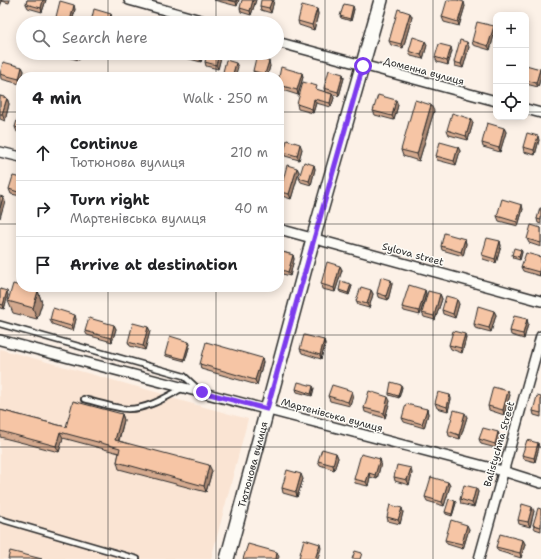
<!DOCTYPE html>
<meta charset="utf-8">
<style>
:root{--surface:#fff;--page:#f2f2f2;--text:#202124;--muted:#757577;--line:#e0e0e0}
body{margin:0;font-family:"Shantell Sans",sans-serif;background:var(--page);color:var(--text)}
.controls{position:absolute;right:12px;top:12px;display:grid;overflow:hidden;border-radius:8px;box-shadow:0 2px 10px #0003}
.controls button{width:36px;height:36px;display:grid;place-items:center;padding:0;border:0;border-bottom:1px solid var(--line);background:var(--surface);color:var(--text);font:20px sans-serif}
.stop{position:absolute;width:12px;height:12px;margin:-9px;border:3px solid #7c3aed;border-radius:50%;background:#fff}
.stop.end{background:#7c3aed;border-color:#fff;box-shadow:0 1px 4px #0008}
.list{margin:0;padding:0;list-style:none}
h2{display:flex;justify-content:space-between;align-items:center;height:52px;margin:0;padding:0 16px;font-size:17px}
h2 small{font-size:13px;font-weight:400;color:var(--muted)}
.list li{display:grid;grid-template-columns:26px 1fr auto;gap:12px;align-items:center;box-sizing:border-box;height:56px;padding:0 16px;border-top:1px solid var(--line)}
.list b{display:block;font-size:15px;white-space:nowrap}
.list p{margin:0;font-size:13px;white-space:nowrap;color:var(--muted)}
.list em{font-size:13px;font-style:normal;color:var(--muted)}
.icon{flex:none;width:22px;height:22px;fill:none;stroke:currentColor;stroke-width:2;stroke-linecap:round;stroke-linejoin:round}
.map{position:relative;flex:none;width:541px;height:559px;overflow:hidden}
.search{position:absolute;background:var(--surface);box-shadow:0 2px 10px #0003;left:16px;top:16px;width:268px;height:44px;display:flex;align-items:center;gap:10px;box-sizing:border-box;padding:0 14px;border-radius:22px;color:var(--muted);font-size:15px}
.panel{position:absolute;background:var(--surface);box-shadow:0 2px 10px #0003;left:16px;top:72px;width:268px;height:220px;border-radius:16px}
.map>svg:first-child{display:block}
.built{fill:#fae4d3}
.lines{fill:none;stroke-linecap:round;stroke-linejoin:round}
.lane-casing{stroke:#2b2b2b;stroke-width:8}
.street-casing{stroke:#2b2b2b;stroke-width:12}
.secondary-casing{stroke:#2b2b2b;stroke-width:16}
.lane{stroke:#fdfcf7;stroke-width:4.5}
.street{stroke:#fdfcf7;stroke-width:9}
.secondary{stroke:#fdfcf7;stroke-width:13}
.wall{fill:#d4a98e;stroke:#2b2b2b}
.shaded-wall{fill:#ac8a74;stroke:#2b2b2b}
.building{fill:#f6c5a5;stroke:#2b2b2b}
.route{stroke:#7c3aed;stroke-width:5}
.grid{fill:none;stroke:#2b2b2b;stroke-width:1;stroke-opacity:0.55}
.labels{text-anchor:middle;dominant-baseline:central;stroke-width:3;stroke-linejoin:round;paint-order:stroke}
.street-label{font-size:10px;fill:#2b2b2b;stroke:#fdfcf7}
</style>
<div class="map">
<svg width="541" height="559" viewBox="0 0 541 559">
<rect width="100%" height="100%" fill="#fcf1e7"/>
<filter id="ink" filterUnits="userSpaceOnUse"><feTurbulence type="fractalNoise" baseFrequency=".025" numOctaves="2"/><feDisplacementMap in="SourceGraphic" scale="8" xChannelSelector="R" yChannelSelector="G"/><feConvolveMatrix kernelMatrix="1 2 1 2 8 2 1 2 1" color-interpolation-filters="sRGB"/></filter>
<g filter="url(#ink)">
<path class="built" d="M 0,349 L 163,394 L 168,399 L 175,399 L 248,419 L 211,559 L 0,559 Z"/>
<g class="lines">
<defs>
<g id="lane">
<path d="M 0,324 L 184,376 L 199,390"/>
<path d="M 84,399 C 95,402 118,409 128,409 C 148,409 166,397 183,388"/>
<path d="M 0,519 L 137,559"/>
</g>
<g id="street">
<path d="M 129,0 L 211,23"/>
<path d="M 277,42 L 496,101"/>
<path d="M 526,109 L 541,113"/>
<path d="M 0,152 L 21,157"/>
<path d="M 279,229 L 541,301"/>
<path d="M 0,340 L 503,471 L 541,483"/>
<path d="M 479,559 L 541,336"/>
</g>
<g id="secondary">
<path id="s1" d="M 227,559 L 313,239 L 381,0"/>
</g>
</defs>
<use href="#lane" class="lane-casing"/>
<use href="#street" class="street-casing"/>
<use href="#secondary" class="secondary-casing"/>
<use href="#lane" class="lane"/>
<use href="#street" class="street"/>
<use href="#secondary" class="secondary"/>
</g>
<g class="wall">
<path d="M 0,0 L 10,0 L 9,3 L 2,1 L 0,6 Z"/>
<path d="M 27,0 L 46,0 L 42,12 L 28,8 L 26,4 Z"/>
<path d="M 214,0 L 239,0 L 237,6 Z"/>
<path d="M 256,0 L 251,15 L 241,12 L 240,8 Z"/>
<path d="M 274,0 L 271,13 L 261,10 L 260,6 Z"/>
<path d="M 465,6 L 459,26 L 444,22 L 442,17 Z"/>
<path d="M 75,9 L 72,23 L 64,23 L 58,21 L 56,17 Z"/>
<path d="M 317,9 L 318,14 L 314,30 L 299,25 L 298,21 Z"/>
<path d="M 354,9 L 351,21 L 341,18 L 340,16 Z"/>
<path d="M 410,13 L 412,17 L 403,48 L 391,45 L 389,41 Z"/>
<path d="M 494,26 L 495,31 L 490,50 L 473,45 L 472,41 Z"/>
<path d="M 425,41 L 427,45 L 423,59 L 411,56 L 409,51 Z"/>
<path d="M 469,47 L 463,68 L 455,66 L 454,62 Z"/>
<path d="M 452,51 L 448,65 L 437,62 L 435,57 Z"/>
<path d="M 66,53 L 81,53 L 79,60 L 67,57 Z"/>
<path d="M 204,53 L 201,62 L 186,58 L 185,54 Z"/>
<path d="M 222,53 L 218,69 L 206,66 L 205,62 Z"/>
<path d="M 270,66 L 267,77 L 263,77 L 255,75 L 253,71 Z"/>
<path d="M 526,66 L 540,69 L 541,71 L 541,76 L 538,87 L 526,84 Z"/>
<path d="M 22,67 L 24,71 L 20,84 L 1,79 L 0,73 Z"/>
<path d="M 302,73 L 303,77 L 298,95 L 279,89 L 279,77 Z"/>
<path d="M 343,74 L 344,78 L 339,96 L 325,92 L 324,88 Z"/>
<path d="M 318,90 L 332,94 L 334,98 L 331,107 L 316,103 L 313,113 L 298,109 L 297,104 Z"/>
<path d="M 0,96 L 7,98 L 9,104 L 5,121 L 0,119 Z"/>
<path d="M 398,105 L 394,120 L 375,115 L 373,111 Z"/>
<path d="M 434,111 L 419,161 L 403,156 L 401,150 Z"/>
<path d="M 21,118 L 21,133 L 17,132 L 15,127 Z"/>
<path d="M 471,119 L 473,123 L 468,140 L 449,135 L 447,130 Z"/>
<path d="M 504,128 L 506,132 L 500,152 L 483,147 L 482,143 Z"/>
<path d="M 539,140 L 535,155 L 524,152 L 523,147 Z"/>
<path d="M 458,147 L 460,151 L 456,165 L 437,160 L 436,156 Z"/>
<path d="M 302,149 L 299,160 L 285,156 L 284,152 Z"/>
<path d="M 314,165 L 315,169 L 311,185 L 301,182 L 299,178 Z"/>
<path d="M 297,168 L 299,172 L 291,199 L 282,196 L 280,192 Z"/>
<path d="M 21,178 L 21,196 L 11,194 L 9,189 Z"/>
<path d="M 541,208 L 541,224 L 538,223 L 537,219 Z"/>
<path d="M 523,209 L 518,226 L 499,221 L 497,216 Z"/>
<path d="M 541,228 L 541,247 L 529,243 L 527,239 Z"/>
<path d="M 465,239 L 466,244 L 463,256 L 442,250 L 441,246 Z"/>
<path d="M 500,241 L 501,246 L 496,263 L 483,259 L 482,255 Z"/>
<path d="M 521,250 L 522,252 L 520,260 L 513,258 L 512,255 Z"/>
<path d="M 279,251 L 293,255 L 294,259 L 290,276 L 279,273 Z"/>
<path d="M 541,257 L 540,276 L 523,271 L 521,267 Z"/>
<path d="M 340,266 L 342,270 L 335,292 L 322,289 L 321,284 Z"/>
<path d="M 391,280 L 392,284 L 388,300 L 378,297 L 377,293 Z"/>
<path d="M 352,286 L 349,295 L 340,292 L 339,290 Z"/>
<path d="M 0,289 L 8,295 L 4,309 L 0,308 Z"/>
<path d="M 371,290 L 373,294 L 369,308 L 358,305 L 356,301 Z"/>
<path d="M 425,290 L 426,294 L 420,315 L 404,311 L 402,307 Z"/>
<path d="M 38,291 L 42,303 L 37,319 L 13,313 L 8,301 Z"/>
<path d="M 440,294 L 442,299 L 435,320 L 424,317 L 422,313 Z"/>
<path d="M 459,304 L 455,318 L 443,314 L 442,310 Z"/>
<path d="M 494,311 L 496,315 L 491,332 L 475,328 L 474,324 Z"/>
<path d="M 76,319 L 73,331 L 52,324 L 50,320 Z"/>
<path d="M 527,319 L 528,324 L 524,339 L 511,335 L 510,331 Z"/>
<path d="M 114,325 L 116,329 L 112,342 L 87,335 L 85,331 Z"/>
<path d="M 148,327 L 150,331 L 145,350 L 130,346 L 128,342 Z"/>
<path d="M 466,338 L 462,353 L 451,349 L 449,345 Z"/>
<path d="M 324,340 L 325,345 L 321,359 L 302,353 L 300,349 Z"/>
<path d="M 190,344 L 185,361 L 166,356 L 165,354 Z"/>
<path d="M 262,358 L 263,362 L 257,385 L 201,369 L 200,364 Z"/>
<path d="M 402,387 L 399,398 L 389,395 L 389,393 Z"/>
<path d="M 314,388 L 312,396 L 297,392 L 296,389 Z"/>
<path d="M 352,391 L 353,395 L 350,406 L 330,401 L 328,396 Z"/>
<path d="M 450,395 L 451,399 L 448,411 L 437,408 L 435,403 Z"/>
<path d="M 510,395 L 504,415 L 489,410 L 488,406 Z"/>
<path d="M 541,397 L 541,417 L 534,415 L 533,411 Z"/>
<path d="M 390,401 L 385,418 L 365,412 L 364,408 Z"/>
<path d="M 427,409 L 428,414 L 424,428 L 404,422 L 402,418 Z"/>
<path d="M 0,410 L 66,427 L 122,414 L 124,420 L 119,441 L 212,471 L 206,492 L 119,469 L 117,462 L 119,453 L 63,438 L 59,452 L 0,437 Z"/>
<path d="M 467,417 L 460,439 L 449,436 L 448,431 Z"/>
<path d="M 498,432 L 500,437 L 496,448 L 481,444 L 479,439 Z"/>
<path d="M 539,447 L 535,462 L 524,459 L 522,455 Z"/>
<path d="M 336,453 L 338,458 L 334,470 L 320,465 L 318,461 Z"/>
<path d="M 380,459 L 381,463 L 377,479 L 370,477 L 368,486 L 355,483 L 354,479 Z"/>
<path d="M 412,473 L 409,485 L 395,481 L 394,477 Z"/>
<path d="M 303,479 L 297,497 L 283,493 L 282,488 Z"/>
<path d="M 448,482 L 450,486 L 444,506 L 427,501 L 425,497 Z"/>
<path d="M 476,488 L 478,492 L 474,507 L 461,504 L 460,499 Z"/>
<path d="M 455,501 L 456,503 L 452,516 L 446,514 L 445,512 Z"/>
<path d="M 541,509 L 541,531 L 535,529 L 533,525 Z"/>
<path d="M 534,511 L 530,527 L 519,524 L 518,520 Z"/>
<path d="M 403,512 L 400,524 L 388,521 L 387,517 Z"/>
<path d="M 469,529 L 463,549 L 447,544 L 445,540 Z"/>
<path d="M 523,540 L 525,544 L 521,558 L 498,551 L 496,547 Z"/>
</g>
<g class="shaded-wall">
<path d="M 0,0 L 1,0 L 2,1 L 0,6 Z"/>
<path d="M 43,0 L 46,0 L 42,12 L 41,8 Z"/>
<path d="M 236,0 L 239,0 L 237,6 L 236,2 Z"/>
<path d="M 253,0 L 256,0 L 251,15 L 250,11 Z"/>
<path d="M 272,0 L 274,0 L 271,13 L 269,8 Z"/>
<path d="M 464,2 L 465,6 L 459,26 L 458,22 Z"/>
<path d="M 74,5 L 75,9 L 72,23 L 70,23 L 70,21 Z"/>
<path d="M 353,6 L 354,9 L 351,21 L 350,19 Z"/>
<path d="M 317,9 L 318,14 L 314,30 L 312,25 Z"/>
<path d="M 410,13 L 412,17 L 403,48 L 401,44 Z"/>
<path d="M 111,14 L 112,18 L 111,23 L 108,23 Z"/>
<path d="M 494,26 L 495,31 L 490,50 L 488,46 Z"/>
<path d="M 425,41 L 427,45 L 423,59 L 421,55 Z"/>
<path d="M 467,42 L 469,47 L 463,68 L 461,64 Z"/>
<path d="M 451,47 L 452,51 L 448,65 L 447,61 Z"/>
<path d="M 79,53 L 81,53 L 79,60 L 78,56 Z"/>
<path d="M 201,53 L 204,53 L 201,62 L 199,58 Z"/>
<path d="M 219,53 L 222,53 L 218,69 L 216,65 Z"/>
<path d="M 269,61 L 270,66 L 267,77 L 266,77 L 265,74 Z"/>
<path d="M 236,63 L 238,67 L 235,77 L 232,77 Z"/>
<path d="M 22,67 L 24,71 L 22,77 L 21,77 L 20,84 L 19,79 Z"/>
<path d="M 540,69 L 541,71 L 541,76 L 538,87 L 536,83 Z"/>
<path d="M 302,73 L 303,77 L 298,95 L 297,90 Z"/>
<path d="M 343,74 L 344,78 L 339,96 L 338,92 Z"/>
<path d="M 332,94 L 334,98 L 331,107 L 330,103 Z"/>
<path d="M 7,98 L 9,104 L 5,121 L 2,114 Z"/>
<path d="M 314,99 L 316,103 L 313,113 L 312,109 Z"/>
<path d="M 396,100 L 398,105 L 394,120 L 392,116 Z"/>
<path d="M 431,105 L 434,111 L 419,161 L 417,154 Z"/>
<path d="M 471,119 L 473,123 L 468,140 L 466,136 Z"/>
<path d="M 504,128 L 506,132 L 500,152 L 499,148 Z"/>
<path d="M 538,136 L 539,140 L 535,155 L 534,150 Z"/>
<path d="M 300,144 L 302,149 L 299,160 L 297,156 Z"/>
<path d="M 458,147 L 460,151 L 456,165 L 454,161 Z"/>
<path d="M 314,165 L 315,169 L 311,185 L 309,181 Z"/>
<path d="M 297,168 L 299,172 L 291,199 L 289,194 Z"/>
<path d="M 3,197 L 5,201 L 0,218 L 0,208 Z"/>
<path d="M 522,205 L 523,209 L 518,226 L 517,222 Z"/>
<path d="M 465,239 L 466,244 L 463,256 L 461,252 Z"/>
<path d="M 500,241 L 501,246 L 496,263 L 495,259 Z"/>
<path d="M 521,250 L 522,252 L 520,260 L 519,257 Z"/>
<path d="M 293,255 L 294,259 L 290,276 L 288,272 Z"/>
<path d="M 541,264 L 541,273 L 540,276 L 539,272 Z"/>
<path d="M 340,266 L 342,270 L 335,292 L 334,288 Z"/>
<path d="M 391,280 L 392,284 L 388,300 L 386,296 Z"/>
<path d="M 351,284 L 352,286 L 349,295 L 348,293 Z"/>
<path d="M 371,290 L 373,294 L 369,308 L 367,304 Z"/>
<path d="M 425,290 L 426,294 L 420,315 L 419,311 Z"/>
<path d="M 7,291 L 8,295 L 4,309 L 3,305 Z"/>
<path d="M 38,291 L 42,303 L 37,319 L 33,308 Z"/>
<path d="M 440,294 L 442,299 L 435,320 L 434,316 Z"/>
<path d="M 457,299 L 459,304 L 455,318 L 453,314 Z"/>
<path d="M 494,311 L 496,315 L 491,332 L 489,328 Z"/>
<path d="M 75,315 L 76,319 L 73,331 L 71,326 Z"/>
<path d="M 527,319 L 528,324 L 524,339 L 523,334 Z"/>
<path d="M 114,325 L 116,329 L 112,342 L 111,338 Z"/>
<path d="M 148,327 L 150,331 L 145,350 L 143,346 Z"/>
<path d="M 465,334 L 466,338 L 462,353 L 461,348 Z"/>
<path d="M 324,340 L 325,345 L 321,359 L 320,355 Z"/>
<path d="M 189,342 L 190,344 L 185,361 L 184,359 Z"/>
<path d="M 262,358 L 263,362 L 257,385 L 255,380 Z"/>
<path d="M 401,385 L 402,387 L 399,398 L 398,396 Z"/>
<path d="M 313,386 L 314,388 L 312,396 L 311,394 Z"/>
<path d="M 352,391 L 353,395 L 350,406 L 348,402 Z"/>
<path d="M 508,391 L 510,395 L 504,415 L 503,410 Z"/>
<path d="M 450,395 L 451,399 L 448,411 L 447,407 Z"/>
<path d="M 388,397 L 390,401 L 385,418 L 384,413 Z"/>
<path d="M 427,409 L 428,414 L 424,428 L 422,424 Z"/>
<path d="M 465,413 L 467,417 L 460,439 L 459,435 Z"/>
<path d="M 122,414 L 124,420 L 117,446 L 115,440 Z"/>
<path d="M 60,432 L 63,438 L 59,452 L 56,446 Z"/>
<path d="M 498,432 L 500,437 L 496,448 L 495,444 Z"/>
<path d="M 538,443 L 539,447 L 535,462 L 534,458 Z"/>
<path d="M 336,453 L 338,458 L 334,470 L 333,465 Z"/>
<path d="M 380,459 L 381,463 L 377,479 L 375,475 Z"/>
<path d="M 209,465 L 212,471 L 206,492 L 204,486 Z"/>
<path d="M 411,468 L 412,473 L 409,485 L 407,480 Z"/>
<path d="M 369,473 L 370,477 L 368,486 L 366,482 Z"/>
<path d="M 301,474 L 303,479 L 297,497 L 296,492 Z"/>
<path d="M 448,482 L 450,486 L 444,506 L 442,502 Z"/>
<path d="M 476,488 L 478,492 L 474,507 L 472,503 Z"/>
<path d="M 455,501 L 456,503 L 452,516 L 452,514 Z"/>
<path d="M 532,507 L 534,511 L 530,527 L 528,522 Z"/>
<path d="M 402,508 L 403,512 L 400,524 L 398,520 Z"/>
<path d="M 467,525 L 469,529 L 463,549 L 462,544 Z"/>
<path d="M 523,540 L 525,544 L 521,558 L 520,553 Z"/>
<path d="M 320,544 L 321,548 L 318,559 L 315,559 Z"/>
<path d="M 277,552 L 279,557 L 278,559 L 276,559 Z"/>
</g>
<g class="building">
<path d="M 27,0 L 43,0 L 41,8 L 26,4 Z"/>
<path d="M 228,0 L 236,0 L 236,2 Z"/>
<path d="M 242,0 L 253,0 L 250,11 L 240,8 Z"/>
<path d="M 261,0 L 272,0 L 269,8 L 260,6 Z"/>
<path d="M 447,0 L 457,0 L 464,2 L 458,22 L 442,17 Z"/>
<path d="M 60,1 L 74,5 L 70,21 L 56,17 Z"/>
<path d="M 344,4 L 353,6 L 350,19 L 340,16 Z"/>
<path d="M 302,5 L 317,9 L 312,25 L 298,21 Z"/>
<path d="M 94,9 L 111,14 L 108,23 L 94,23 L 91,22 Z"/>
<path d="M 398,9 L 410,13 L 401,44 L 389,41 Z"/>
<path d="M 117,18 L 135,23 L 116,23 Z"/>
<path d="M 477,22 L 494,26 L 488,46 L 472,41 Z"/>
<path d="M 413,37 L 425,41 L 421,55 L 409,51 Z"/>
<path d="M 460,40 L 467,42 L 461,64 L 454,62 Z"/>
<path d="M 439,44 L 451,47 L 447,61 L 435,57 Z"/>
<path d="M 66,53 L 79,53 L 78,56 Z"/>
<path d="M 185,53 L 201,53 L 199,58 L 185,54 Z"/>
<path d="M 207,53 L 219,53 L 216,65 L 205,62 Z"/>
<path d="M 256,58 L 269,61 L 265,74 L 253,71 Z"/>
<path d="M 226,60 L 236,63 L 232,77 L 226,77 L 222,76 Z"/>
<path d="M 3,62 L 22,67 L 19,79 L 0,74 Z"/>
<path d="M 526,65 L 540,69 L 536,83 L 526,80 Z"/>
<path d="M 281,67 L 302,73 L 297,90 L 279,85 L 279,77 Z"/>
<path d="M 329,70 L 343,74 L 338,92 L 324,88 Z"/>
<path d="M 303,82 L 317,86 L 316,89 L 332,94 L 330,103 L 314,99 L 312,109 L 297,104 Z"/>
<path d="M 378,95 L 396,100 L 392,116 L 373,111 Z"/>
<path d="M 0,96 L 7,98 L 2,114 L 0,114 Z"/>
<path d="M 415,100 L 431,105 L 417,154 L 401,150 Z"/>
<path d="M 452,113 L 471,119 L 466,136 L 447,130 Z"/>
<path d="M 18,117 L 21,118 L 21,129 L 15,127 Z"/>
<path d="M 487,123 L 504,128 L 499,148 L 482,143 Z"/>
<path d="M 527,133 L 538,136 L 534,150 L 523,147 Z"/>
<path d="M 287,140 L 300,144 L 297,156 L 284,152 Z"/>
<path d="M 440,142 L 458,147 L 454,161 L 436,156 Z"/>
<path d="M 304,162 L 314,165 L 309,181 L 299,178 Z"/>
<path d="M 287,165 L 297,168 L 289,194 L 280,192 Z"/>
<path d="M 13,176 L 21,178 L 21,193 L 9,189 Z"/>
<path d="M 0,196 L 3,197 L 0,208 Z"/>
<path d="M 502,199 L 522,205 L 517,222 L 497,216 Z"/>
<path d="M 540,208 L 541,208 L 541,220 L 537,219 Z"/>
<path d="M 531,225 L 541,228 L 541,243 L 527,239 Z"/>
<path d="M 444,233 L 465,239 L 461,252 L 441,246 Z"/>
<path d="M 487,238 L 500,241 L 495,259 L 482,255 Z"/>
<path d="M 514,248 L 521,250 L 519,257 L 512,255 Z"/>
<path d="M 279,251 L 293,255 L 288,272 L 279,269 Z"/>
<path d="M 526,253 L 541,257 L 541,264 L 539,272 L 521,267 Z"/>
<path d="M 327,262 L 340,266 L 334,288 L 321,284 Z"/>
<path d="M 381,277 L 391,280 L 386,296 L 377,293 Z"/>
<path d="M 341,281 L 351,284 L 348,293 L 339,290 Z"/>
<path d="M 13,284 L 38,291 L 33,308 L 8,301 Z"/>
<path d="M 409,285 L 425,290 L 419,311 L 402,307 Z"/>
<path d="M 361,287 L 371,290 L 367,304 L 356,301 Z"/>
<path d="M 0,289 L 7,291 L 3,305 L 0,304 Z"/>
<path d="M 428,291 L 440,294 L 434,316 L 422,313 Z"/>
<path d="M 446,296 L 457,299 L 453,314 L 442,310 Z"/>
<path d="M 478,306 L 494,311 L 489,328 L 474,324 Z"/>
<path d="M 53,308 L 75,315 L 71,326 L 50,320 Z"/>
<path d="M 514,316 L 527,319 L 523,334 L 510,331 Z"/>
<path d="M 89,318 L 114,325 L 111,338 L 85,331 Z"/>
<path d="M 133,323 L 148,327 L 143,346 L 128,342 Z"/>
<path d="M 453,331 L 465,334 L 461,348 L 449,345 Z"/>
<path d="M 304,335 L 324,340 L 320,355 L 300,349 Z"/>
<path d="M 170,336 L 189,342 L 184,359 L 165,354 Z"/>
<path d="M 206,342 L 262,358 L 255,380 L 200,364 Z"/>
<path d="M 298,382 L 313,386 L 311,394 L 296,389 Z"/>
<path d="M 391,382 L 401,385 L 398,396 L 389,393 Z"/>
<path d="M 332,385 L 352,391 L 348,402 L 328,396 Z"/>
<path d="M 493,387 L 508,391 L 503,410 L 488,406 Z"/>
<path d="M 369,391 L 388,397 L 384,413 L 364,408 Z"/>
<path d="M 438,392 L 450,395 L 447,407 L 435,403 Z"/>
<path d="M 537,396 L 541,397 L 541,413 L 533,411 Z"/>
<path d="M 73,401 L 122,414 L 115,440 L 209,465 L 204,486 L 117,462 L 120,448 L 60,432 L 56,446 L 0,431 L 0,410 L 66,427 Z"/>
<path d="M 406,404 L 427,409 L 422,424 L 402,418 Z"/>
<path d="M 454,410 L 465,413 L 459,435 L 448,431 Z"/>
<path d="M 483,428 L 498,432 L 495,444 L 479,439 Z"/>
<path d="M 527,440 L 538,443 L 534,458 L 522,455 Z"/>
<path d="M 322,449 L 336,453 L 333,465 L 318,461 Z"/>
<path d="M 361,454 L 380,459 L 375,475 L 369,473 L 366,482 L 354,479 Z"/>
<path d="M 397,465 L 411,468 L 407,480 L 394,477 Z"/>
<path d="M 287,470 L 301,474 L 296,492 L 282,488 Z"/>
<path d="M 431,477 L 448,482 L 442,502 L 425,497 Z"/>
<path d="M 464,485 L 476,488 L 472,503 L 460,499 Z"/>
<path d="M 449,499 L 455,501 L 452,514 L 445,512 Z"/>
<path d="M 522,504 L 532,507 L 528,522 L 518,520 Z"/>
<path d="M 390,505 L 402,508 L 398,520 L 387,517 Z"/>
<path d="M 538,508 L 541,509 L 541,527 L 533,525 Z"/>
<path d="M 451,520 L 467,525 L 462,544 L 445,540 Z"/>
<path d="M 500,534 L 523,540 L 520,553 L 496,547 Z"/>
<path d="M 304,539 L 320,544 L 315,559 L 301,559 L 299,558 Z"/>
<path d="M 248,544 L 277,552 L 276,559 L 243,559 Z"/>
<path d="M 10,551 L 42,559 L 8,559 Z"/>
<path d="M 355,551 L 362,553 L 360,559 L 352,559 Z"/>
</g>
</g>
<g class="lines" filter="url(#ink)">
<path class="route" d="M 202,392 L 267,409 L 314,239 L 363,66"/>
</g>
<path class="grid" d="M 108,0 L 108,23M 216,0 L 216,23M 325,0 L 325,559M 433,0 L 433,559M 108,53 L 108,77M 216,53 L 216,77M 0,112 L 21,112M 279,112 L 496,112M 526,112 L 541,112M 0,224 L 21,224M 279,224 L 541,224M 108,287 L 108,559M 216,287 L 216,559M 0,335 L 541,335M 0,447 L 541,447"/>
<g class="labels">
<g class="street-label">
<text transform="translate(424 71) rotate(15)">Доменна вулиця</text>
<text transform="translate(413 254) rotate(15)">Sylova street</text>
<text transform="translate(332 415) rotate(15)">Мартенівська вулиця</text>
<text transform="translate(499 444) rotate(-74)">Balistychna Street</text>
<text stroke="none"><textPath href="#s1" startOffset="98">Тютюнова вулиця</textPath></text>
</g>
</g>
</svg>
<div class="controls">
<button>+</button>
<button>−</button>
<button><svg class="icon" aria-label="locate" viewBox="0 0 24 24"><circle cx="12" cy="12" r="6"/><path d="M12 2v4M12 18v4M2 12h4M18 12h4"/></svg></button>
</div>
<div class="stop" style="left:363px;top:66px"></div>
<div class="stop end" style="left:202px;top:392px"></div>
<div class="search"><svg class="icon" aria-label="search" viewBox="0 0 24 24"><circle cx="10" cy="10" r="6"/><path d="M15 15l6 6"/></svg>Search here</div>
<section class="panel">
<h2>4 min<small>Walk · 250 m</small></h2>
<ul class="list">
<li><svg class="icon" aria-label="ahead" viewBox="0 0 24 24"><path d="M12 20V5M6 11l6-6 6 6"/></svg><div><b>Continue</b><p>Тютюнова вулиця</p></div><em>210 m</em></li>
<li><svg class="icon" aria-label="right" viewBox="0 0 24 24"><path d="M7 20v-9h11M14 6l5 5-5 5"/></svg><div><b>Turn right</b><p>Мартенівська вулиця</p></div><em>40 m</em></li>
<li><svg class="icon" aria-label="arrive" viewBox="0 0 24 24"><path d="M6 21V4h12l-3 4 3 4H6"/></svg><div><b>Arrive at destination</b></div></li>
</ul>
</section>
</div>
